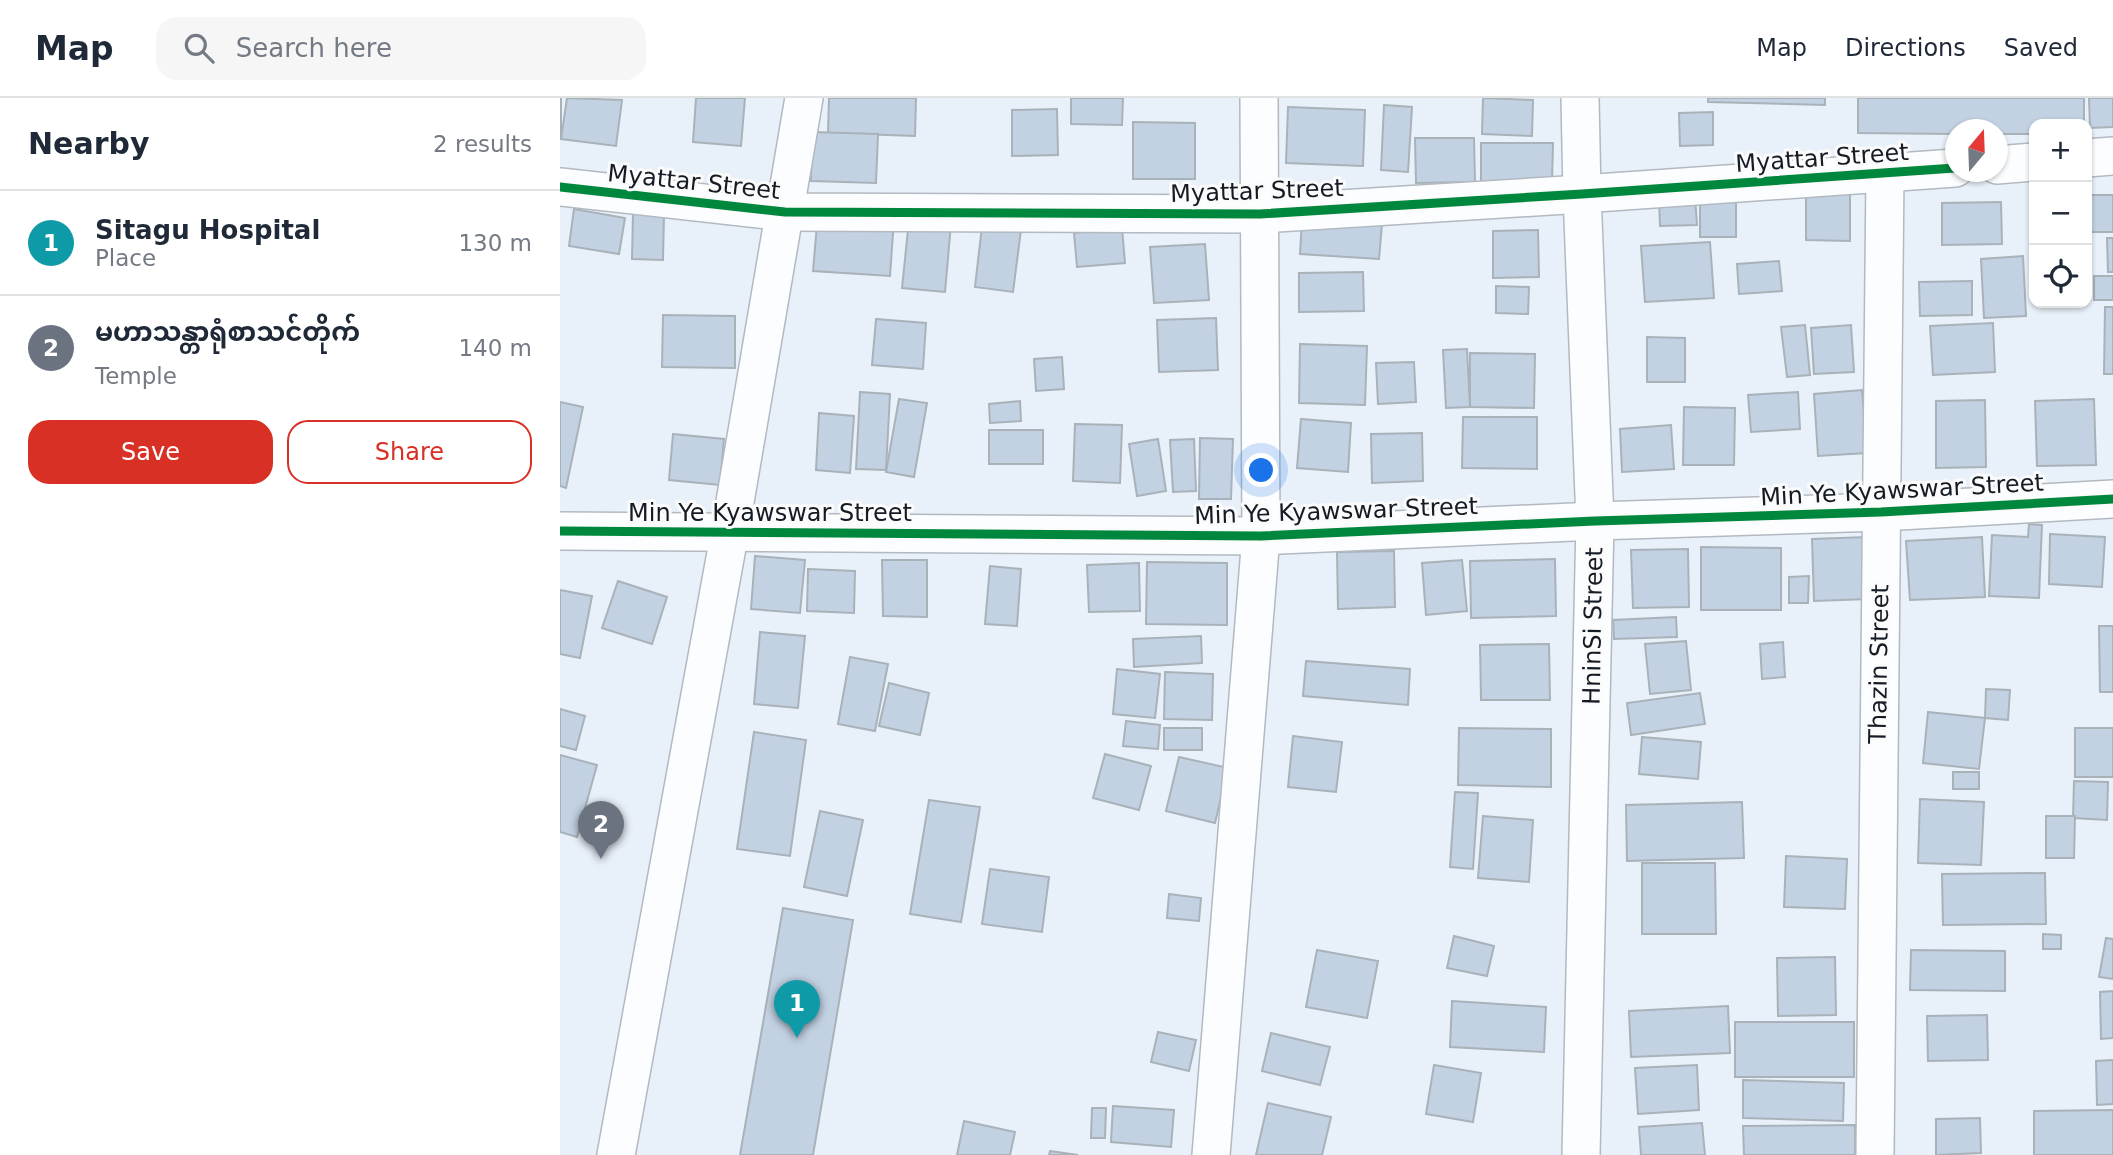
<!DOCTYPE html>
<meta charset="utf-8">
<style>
:root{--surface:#fff;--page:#f6f6f7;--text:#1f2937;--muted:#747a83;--line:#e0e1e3;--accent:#d93025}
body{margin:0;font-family:"DejaVu Sans","Noto Sans Myanmar",sans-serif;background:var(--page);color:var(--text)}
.controls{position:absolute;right:21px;top:21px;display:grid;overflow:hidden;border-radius:14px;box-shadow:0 2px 5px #0004}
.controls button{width:63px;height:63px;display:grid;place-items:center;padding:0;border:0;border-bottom:2px solid var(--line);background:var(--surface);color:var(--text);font:35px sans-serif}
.compass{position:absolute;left:1385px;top:21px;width:63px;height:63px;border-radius:50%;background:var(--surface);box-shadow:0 2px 5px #0004;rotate:19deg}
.you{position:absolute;left:702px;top:373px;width:24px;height:24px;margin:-18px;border:5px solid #fff;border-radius:50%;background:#1a73e8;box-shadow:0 0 0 10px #1a73e833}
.badge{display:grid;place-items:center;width:46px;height:46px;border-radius:50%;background:var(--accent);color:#fff;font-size:23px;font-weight:700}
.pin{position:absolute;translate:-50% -58px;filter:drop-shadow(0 2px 4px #0008)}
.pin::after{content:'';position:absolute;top:37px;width:24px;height:21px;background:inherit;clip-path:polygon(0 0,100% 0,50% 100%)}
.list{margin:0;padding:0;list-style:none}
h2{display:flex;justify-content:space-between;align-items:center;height:91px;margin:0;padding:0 28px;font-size:30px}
h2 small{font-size:23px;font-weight:400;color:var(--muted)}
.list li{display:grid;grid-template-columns:46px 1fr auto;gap:21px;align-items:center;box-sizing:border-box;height:105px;padding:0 28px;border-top:2px solid var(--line)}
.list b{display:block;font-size:26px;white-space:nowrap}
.list p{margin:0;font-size:23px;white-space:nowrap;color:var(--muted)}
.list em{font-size:23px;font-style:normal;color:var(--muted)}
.actions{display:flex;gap:14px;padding:21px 28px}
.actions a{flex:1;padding:16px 0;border:2px solid var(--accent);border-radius:21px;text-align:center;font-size:24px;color:var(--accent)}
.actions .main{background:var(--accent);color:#fff}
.icon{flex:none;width:38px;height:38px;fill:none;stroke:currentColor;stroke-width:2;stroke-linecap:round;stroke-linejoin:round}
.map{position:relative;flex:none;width:1553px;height:1057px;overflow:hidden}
header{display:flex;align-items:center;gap:42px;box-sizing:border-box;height:98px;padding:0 35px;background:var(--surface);border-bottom:2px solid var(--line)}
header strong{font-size:33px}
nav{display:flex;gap:38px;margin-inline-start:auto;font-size:24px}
.search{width:490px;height:63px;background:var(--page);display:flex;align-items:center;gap:18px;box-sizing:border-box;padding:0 24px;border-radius:21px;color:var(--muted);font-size:26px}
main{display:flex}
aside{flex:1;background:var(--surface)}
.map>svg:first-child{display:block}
.building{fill:#c2d2e3;stroke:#a9b1b9;stroke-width:2}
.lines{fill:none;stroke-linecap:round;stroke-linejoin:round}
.minor-casing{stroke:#b2b9c1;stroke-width:40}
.minor{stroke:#fcfdfe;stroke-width:37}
.cycleway-casing{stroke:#fbfbfb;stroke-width:13}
.cycleway{stroke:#00873e;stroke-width:9}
.labels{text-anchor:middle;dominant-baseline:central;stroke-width:6;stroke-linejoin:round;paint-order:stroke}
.street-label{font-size:24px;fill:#141b24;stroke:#fbfbfb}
</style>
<header>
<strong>Map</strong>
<div class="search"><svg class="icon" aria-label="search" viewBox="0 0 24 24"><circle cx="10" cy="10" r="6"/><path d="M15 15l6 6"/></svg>Search here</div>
<nav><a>Map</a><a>Directions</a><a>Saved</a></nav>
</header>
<main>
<aside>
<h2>Nearby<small>2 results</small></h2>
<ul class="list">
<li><span class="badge" style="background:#0f9aa8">1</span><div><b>Sitagu Hospital</b><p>Place</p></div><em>130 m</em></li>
<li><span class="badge" style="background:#6b7280">2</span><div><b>မဟာသန္တာရုံစာသင်တိုက်</b><p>Temple</p></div><em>140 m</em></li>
</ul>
<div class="actions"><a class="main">Save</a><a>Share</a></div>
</aside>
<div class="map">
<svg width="1553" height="1057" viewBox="0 0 1553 1057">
<rect width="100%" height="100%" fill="#e8f0f9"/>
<g class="building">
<rect x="0" y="0" width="1" height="41"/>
<path d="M 7,0 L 62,2 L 56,48 L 1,41 Z"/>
<path d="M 136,0 L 185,0 L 181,48 L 133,44 Z"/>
<path d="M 269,0 L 356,0 L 355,38 L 268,35 Z"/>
<path d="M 511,0 L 563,0 L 562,27 L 511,26 Z"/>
<path d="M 923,0 L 973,2 L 972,38 L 922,36 Z"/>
<path d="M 1148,0 L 1265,0 L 1265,7 L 1148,4 Z"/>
<path d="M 1298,0 L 1524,0 L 1524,26 L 1474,26 L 1474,36 L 1437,36 L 1437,32 L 1395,32 L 1395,36 L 1298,35 Z"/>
<path d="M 1529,0 L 1553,0 L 1553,29 L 1530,30 Z"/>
<path d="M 824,7 L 852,9 L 848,74 L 821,72 Z"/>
<path d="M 728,9 L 805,12 L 803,68 L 726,65 Z"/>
<path d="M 497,11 L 498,57 L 452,58 L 452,12 Z"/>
<path d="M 1153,14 L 1153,47 L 1120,48 L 1119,15 Z"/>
<path d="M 573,24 L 635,25 L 635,81 L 573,81 Z"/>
<path d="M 252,34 L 318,36 L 316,85 L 251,83 Z"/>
<path d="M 855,40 L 914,40 L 915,84 L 856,85 Z"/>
<path d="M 921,45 L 993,45 L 992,85 L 921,85 Z"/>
<path d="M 1246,94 L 1290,94 L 1290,143 L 1246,142 Z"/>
<rect x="1527" y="97" width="26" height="37"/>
<path d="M 1135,98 L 1137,127 L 1100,128 L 1099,100 Z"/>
<rect x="1140" y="104" width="36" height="35"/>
<path d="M 1441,104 L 1442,146 L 1382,147 L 1382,105 Z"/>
<path d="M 14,111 L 65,120 L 59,156 L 9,148 Z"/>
<path d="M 73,115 L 104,116 L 103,162 L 72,161 Z"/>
<path d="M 258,115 L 334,121 L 330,178 L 253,173 Z"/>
<path d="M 742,120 L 822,126 L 819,161 L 740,156 Z"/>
<path d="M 349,122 L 391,126 L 385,194 L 342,190 Z"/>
<path d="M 422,128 L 461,132 L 453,194 L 415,189 Z"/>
<path d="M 562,130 L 565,165 L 517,169 L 514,135 Z"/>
<path d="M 978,132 L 979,179 L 933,180 L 933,133 Z"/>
<path d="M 1547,140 L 1553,140 L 1553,174 L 1548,174 Z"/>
<path d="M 1150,144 L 1154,200 L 1085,204 L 1081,148 Z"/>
<path d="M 645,146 L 649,202 L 594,205 L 590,149 Z"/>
<path d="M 1463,158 L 1466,218 L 1424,220 L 1421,161 Z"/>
<path d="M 1219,163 L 1222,193 L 1179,196 L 1177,166 Z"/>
<path d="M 803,174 L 804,213 L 739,214 L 739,175 Z"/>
<rect x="1534" y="178" width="19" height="24"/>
<path d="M 1412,183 L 1412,217 L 1360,218 L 1359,184 Z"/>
<path d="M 936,188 L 969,189 L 968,216 L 936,215 Z"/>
<path d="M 1545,209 L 1553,209 L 1553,276 L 1544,276 Z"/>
<path d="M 103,217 L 175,218 L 175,270 L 102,269 Z"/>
<path d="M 656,220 L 658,272 L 599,274 L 597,222 Z"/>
<path d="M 316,221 L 366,225 L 363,271 L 312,267 Z"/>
<path d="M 1433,225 L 1435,274 L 1373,277 L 1370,228 Z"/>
<path d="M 1245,227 L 1250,277 L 1227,279 L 1221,229 Z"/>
<path d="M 1291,227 L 1294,274 L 1254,276 L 1251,230 Z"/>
<path d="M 1087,239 L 1125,240 L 1125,284 L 1087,284 Z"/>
<path d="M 740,246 L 807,248 L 805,307 L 739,305 Z"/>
<path d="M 907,251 L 910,309 L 886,310 L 883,252 Z"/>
<path d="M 910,255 L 975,256 L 974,310 L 910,309 Z"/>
<path d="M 502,259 L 504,291 L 476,293 L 474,261 Z"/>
<path d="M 854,264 L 856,304 L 818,306 L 816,265 Z"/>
<path d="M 1302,292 L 1307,355 L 1258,358 L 1254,296 Z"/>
<path d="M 300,294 L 330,296 L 326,372 L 296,371 Z"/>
<path d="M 1238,294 L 1240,331 L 1191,334 L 1188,297 Z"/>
<path d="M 339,301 L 367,305 L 354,379 L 326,374 Z"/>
<path d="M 1534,301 L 1536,367 L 1477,368 L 1475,303 Z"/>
<path d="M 1425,302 L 1426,369 L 1376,370 L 1376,303 Z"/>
<path d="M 460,303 L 461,323 L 430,325 L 429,306 Z"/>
<path d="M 0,304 L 23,309 L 6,390 L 0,388 Z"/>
<path d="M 1124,309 L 1175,310 L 1174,367 L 1123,367 Z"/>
<path d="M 259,315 L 294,318 L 290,375 L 256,372 Z"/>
<path d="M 903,319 L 977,319 L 977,371 L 902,370 Z"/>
<path d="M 741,321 L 791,325 L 788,374 L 737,370 Z"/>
<path d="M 515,326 L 562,327 L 560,385 L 513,383 Z"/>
<path d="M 1111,327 L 1114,371 L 1062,374 L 1060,331 Z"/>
<rect x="429" y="332" width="54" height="34"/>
<path d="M 862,335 L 863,383 L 812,385 L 811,336 Z"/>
<path d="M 113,336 L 164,341 L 160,387 L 109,382 Z"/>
<path d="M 640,340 L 673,341 L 671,401 L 639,401 Z"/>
<path d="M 598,341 L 606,393 L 577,398 L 569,346 Z"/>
<path d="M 634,341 L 636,393 L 613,394 L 610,342 Z"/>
<path d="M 1469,426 L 1482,427 L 1479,500 L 1429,498 L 1432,437 L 1468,439 Z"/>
<path d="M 1490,436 L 1545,439 L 1542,489 L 1489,486 Z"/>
<path d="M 1307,439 L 1309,501 L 1254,503 L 1252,441 Z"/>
<path d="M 1422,439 L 1425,499 L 1350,502 L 1346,443 Z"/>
<path d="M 1141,449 L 1221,450 L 1221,512 L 1141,512 Z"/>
<path d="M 1128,451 L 1129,509 L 1073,510 L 1071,452 Z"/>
<path d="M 834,453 L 835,509 L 778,511 L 777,454 Z"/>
<path d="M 195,458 L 245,462 L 240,515 L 191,511 Z"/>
<path d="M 995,461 L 996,518 L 911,520 L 910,463 Z"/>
<path d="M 322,462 L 367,462 L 367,519 L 323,518 Z"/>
<path d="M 902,462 L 907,513 L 866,517 L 862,465 Z"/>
<path d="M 587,464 L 667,465 L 667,527 L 586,526 Z"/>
<path d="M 579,465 L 580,513 L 529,514 L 527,467 Z"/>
<path d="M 430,468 L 461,471 L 457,528 L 425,526 Z"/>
<path d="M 248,471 L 295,473 L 294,515 L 247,513 Z"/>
<path d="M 1249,478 L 1248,505 L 1229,505 L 1229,479 Z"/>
<path d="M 58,483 L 107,499 L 92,546 L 42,530 Z"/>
<path d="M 0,492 L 32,498 L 20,560 L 0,556 Z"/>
<path d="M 1116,519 L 1117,539 L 1054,541 L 1053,522 Z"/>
<path d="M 1539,528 L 1553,528 L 1553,594 L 1540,594 Z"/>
<path d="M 200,534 L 245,538 L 238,610 L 194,606 Z"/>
<path d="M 641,538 L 642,565 L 574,569 L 573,541 Z"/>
<path d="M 1126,543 L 1131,592 L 1090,596 L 1085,546 Z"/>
<path d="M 1223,544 L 1225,579 L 1202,581 L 1200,546 Z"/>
<path d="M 989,546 L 990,602 L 921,602 L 920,547 Z"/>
<path d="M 290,559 L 328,566 L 315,633 L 278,626 Z"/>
<path d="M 746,563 L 850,571 L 848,607 L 743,598 Z"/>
<path d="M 557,571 L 600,576 L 595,620 L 553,616 Z"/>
<path d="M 605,574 L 653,576 L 652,622 L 604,621 Z"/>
<path d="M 329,585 L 369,595 L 360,637 L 319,628 Z"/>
<path d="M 1426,591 L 1450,592 L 1448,622 L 1425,620 Z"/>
<path d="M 1140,595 L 1145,626 L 1071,637 L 1067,605 Z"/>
<path d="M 0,611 L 25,618 L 16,652 L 0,648 Z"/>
<path d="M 1368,614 L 1425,620 L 1419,671 L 1363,665 Z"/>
<path d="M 566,623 L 600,627 L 598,651 L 563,648 Z"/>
<rect x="604" y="630" width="38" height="22"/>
<path d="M 899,630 L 991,631 L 991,689 L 898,687 Z"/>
<rect x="1515" y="630" width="38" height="49"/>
<path d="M 194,634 L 246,642 L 230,758 L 177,751 Z"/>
<path d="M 733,638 L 782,644 L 776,694 L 728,689 Z"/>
<path d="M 1082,639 L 1141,644 L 1138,681 L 1079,676 Z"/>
<path d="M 545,656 L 591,668 L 579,712 L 533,700 Z"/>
<path d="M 0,657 L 37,667 L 17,739 L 0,734 Z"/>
<path d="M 619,659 L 668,670 L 655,725 L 606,713 Z"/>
<rect x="1393" y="674" width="26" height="17"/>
<path d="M 1514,683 L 1548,684 L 1547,722 L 1513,720 Z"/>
<path d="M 895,694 L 918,695 L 913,771 L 890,769 Z"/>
<path d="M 1360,701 L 1424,704 L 1421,767 L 1358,765 Z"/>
<path d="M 369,702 L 420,709 L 401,824 L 350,816 Z"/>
<path d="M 1182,704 L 1184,760 L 1067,763 L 1066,707 Z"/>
<path d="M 260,713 L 303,722 L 287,798 L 244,789 Z"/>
<path d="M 923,718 L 973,722 L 969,784 L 918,780 Z"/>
<path d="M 1486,718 L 1515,718 L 1514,760 L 1486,760 Z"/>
<path d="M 1226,758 L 1287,761 L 1285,811 L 1224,809 Z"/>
<path d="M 1082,765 L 1155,765 L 1156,836 L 1082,836 Z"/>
<path d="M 430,771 L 489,779 L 482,834 L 422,826 Z"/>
<path d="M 1485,775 L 1486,826 L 1383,827 L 1382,776 Z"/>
<path d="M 609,796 L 641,800 L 639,823 L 607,820 Z"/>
<path d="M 223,810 L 293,822 L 253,1057 L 180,1057 Z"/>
<path d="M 1483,836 L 1501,837 L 1501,851 L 1483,851 Z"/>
<path d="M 894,838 L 934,848 L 927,878 L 887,870 Z"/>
<path d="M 1546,840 L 1553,841 L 1553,881 L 1539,879 Z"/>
<path d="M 757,852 L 818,863 L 807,920 L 746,909 Z"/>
<path d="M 1351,852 L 1445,853 L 1445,893 L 1350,892 Z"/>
<path d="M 1275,859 L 1276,917 L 1218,918 L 1217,860 Z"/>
<path d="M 1553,893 L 1553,940 L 1541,941 L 1540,894 Z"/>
<path d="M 892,903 L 986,909 L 984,954 L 890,949 Z"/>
<path d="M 1168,908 L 1170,955 L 1071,959 L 1069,913 Z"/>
<path d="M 1427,917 L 1428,962 L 1368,963 L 1367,918 Z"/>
<rect x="1175" y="924" width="119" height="55"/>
<path d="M 598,934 L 636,942 L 629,973 L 591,964 Z"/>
<path d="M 711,935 L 770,949 L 760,987 L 702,973 Z"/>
<path d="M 1553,962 L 1553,1006 L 1537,1007 L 1536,963 Z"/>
<path d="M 874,967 L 921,975 L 913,1024 L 866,1016 Z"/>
<path d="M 1137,967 L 1139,1012 L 1078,1016 L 1075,970 Z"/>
<path d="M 1183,982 L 1284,985 L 1283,1023 L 1183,1020 Z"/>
<path d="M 708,1005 L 771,1019 L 762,1057 L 696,1057 Z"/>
<path d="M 553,1008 L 614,1012 L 611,1049 L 551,1044 Z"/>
<path d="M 532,1010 L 546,1010 L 545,1040 L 531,1040 Z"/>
<path d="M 1553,1012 L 1553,1057 L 1474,1057 L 1474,1013 Z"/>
<path d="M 1420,1020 L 1421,1055 L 1376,1057 L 1376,1021 Z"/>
<path d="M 404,1023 L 455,1034 L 450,1057 L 397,1057 Z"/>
<path d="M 1142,1025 L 1145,1057 L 1081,1057 L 1079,1029 Z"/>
<path d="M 1295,1027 L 1295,1057 L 1184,1057 L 1183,1028 Z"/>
<path d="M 490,1053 L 518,1057 L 489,1057 Z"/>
</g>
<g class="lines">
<defs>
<g id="minor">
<path d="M 1020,0 L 1022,96 L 1035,423 L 1021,1057"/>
<path d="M 1527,60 L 1553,58"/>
<path d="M 1437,67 L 1474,64"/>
<path d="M 0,89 L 225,114 L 700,116 L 1022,96 L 1395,70"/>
<path d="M 0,433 L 701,438 L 1035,423 L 1321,414 L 1553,401"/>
<path d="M 56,1057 L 170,433 L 244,0"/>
<path d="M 651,1057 L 701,438 L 699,0"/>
<path d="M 1315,1057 L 1325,75"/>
</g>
</defs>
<use href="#minor" class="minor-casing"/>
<use href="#minor" class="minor"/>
<defs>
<g id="cycleway">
<path d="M 0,89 L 225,114 L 700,116 L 1022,96 L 1395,70"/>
<path d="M 0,433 L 701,438 L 1035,423 L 1321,414 L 1553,401"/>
</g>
</defs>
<use href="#cycleway" class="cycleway-casing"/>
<use href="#cycleway" class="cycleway"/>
</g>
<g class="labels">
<g class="street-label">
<text transform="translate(1262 60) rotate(-4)">Myattar Street</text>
<text transform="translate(134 84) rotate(6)">Myattar Street</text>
<text transform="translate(697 93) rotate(-2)">Myattar Street</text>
<text transform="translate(1342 392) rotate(-3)">Min Ye Kyawswar Street</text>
<text transform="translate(776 413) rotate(-2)">Min Ye Kyawswar Street</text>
<text x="210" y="415">Min Ye Kyawswar Street</text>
<text transform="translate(1033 528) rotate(-89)">HninSi Street</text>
<text transform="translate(1319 566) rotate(-89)">Thazin Street</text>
</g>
</g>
</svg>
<div class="controls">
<button>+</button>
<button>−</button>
<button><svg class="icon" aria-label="locate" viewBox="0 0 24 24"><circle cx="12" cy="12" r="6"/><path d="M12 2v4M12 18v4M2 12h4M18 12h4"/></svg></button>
</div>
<svg class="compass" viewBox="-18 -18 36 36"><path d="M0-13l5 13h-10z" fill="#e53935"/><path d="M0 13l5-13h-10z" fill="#747a83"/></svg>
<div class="you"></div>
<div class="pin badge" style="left:237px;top:940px;background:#0f9aa8">1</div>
<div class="pin badge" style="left:41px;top:761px;background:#6b7280">2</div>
</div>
</main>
